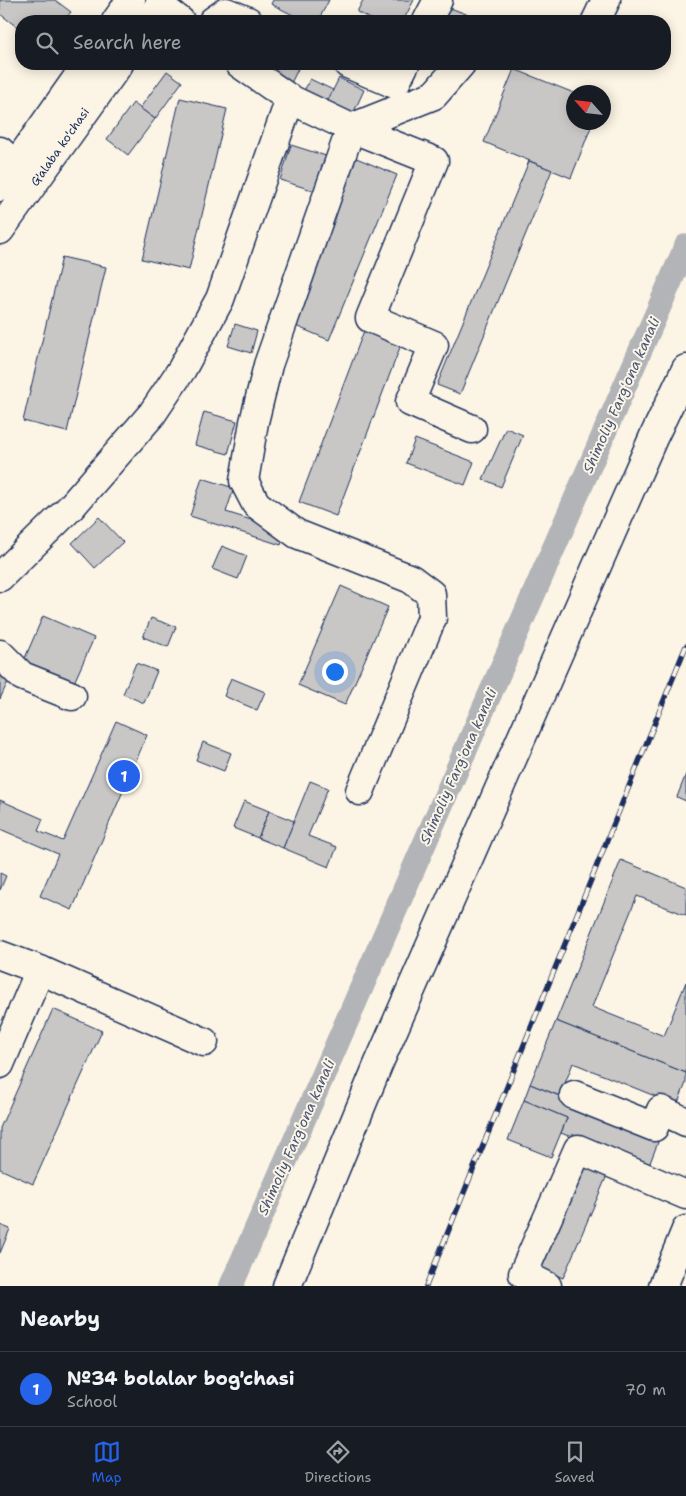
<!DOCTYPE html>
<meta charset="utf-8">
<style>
:root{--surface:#171b24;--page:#20242c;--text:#f1f3f6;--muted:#9ea1a6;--line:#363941;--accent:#2563eb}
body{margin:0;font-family:"Shantell Sans",sans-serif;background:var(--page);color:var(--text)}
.compass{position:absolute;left:566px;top:85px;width:45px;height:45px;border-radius:50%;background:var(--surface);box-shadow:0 2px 12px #0003;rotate:297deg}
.you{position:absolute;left:334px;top:671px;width:18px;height:18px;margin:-12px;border:4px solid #fff;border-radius:50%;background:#1a73e8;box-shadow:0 0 0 8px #1a73e833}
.badge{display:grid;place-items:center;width:32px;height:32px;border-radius:50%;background:var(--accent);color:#fff;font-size:16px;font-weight:700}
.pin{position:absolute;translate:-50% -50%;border:2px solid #fff;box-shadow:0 1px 5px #0006}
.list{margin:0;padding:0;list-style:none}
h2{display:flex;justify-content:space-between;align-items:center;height:65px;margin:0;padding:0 20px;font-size:21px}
h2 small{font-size:16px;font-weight:400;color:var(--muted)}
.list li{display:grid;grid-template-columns:32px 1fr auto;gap:15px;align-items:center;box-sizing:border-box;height:75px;padding:0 20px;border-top:1px solid var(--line)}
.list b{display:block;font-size:19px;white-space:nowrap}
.list p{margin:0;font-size:16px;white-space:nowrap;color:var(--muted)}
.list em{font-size:16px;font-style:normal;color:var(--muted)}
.icon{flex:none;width:28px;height:28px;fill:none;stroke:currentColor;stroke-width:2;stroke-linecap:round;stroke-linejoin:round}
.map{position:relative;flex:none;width:686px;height:1286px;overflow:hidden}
.search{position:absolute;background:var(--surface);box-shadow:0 2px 12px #0003;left:15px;right:15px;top:15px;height:55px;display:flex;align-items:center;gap:12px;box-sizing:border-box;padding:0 18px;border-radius:20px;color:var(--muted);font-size:19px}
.sheet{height:140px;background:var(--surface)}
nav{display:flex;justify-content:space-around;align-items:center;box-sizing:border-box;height:70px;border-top:1px solid var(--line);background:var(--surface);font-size:14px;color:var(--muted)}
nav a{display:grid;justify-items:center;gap:2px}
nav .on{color:var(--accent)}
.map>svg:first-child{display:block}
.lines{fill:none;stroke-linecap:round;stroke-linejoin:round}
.canal{stroke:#b2b4b8;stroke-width:24}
.building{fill:#c8c7c6;stroke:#1b2f5e}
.minor-casing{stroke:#1b2f5e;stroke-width:31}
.major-casing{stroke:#1b2f5e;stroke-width:31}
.minor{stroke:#fcf5e5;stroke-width:28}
.major{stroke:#fcf5e5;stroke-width:28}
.rail-casing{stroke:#1b2f5e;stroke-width:5.5}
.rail{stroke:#fcf5e5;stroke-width:4;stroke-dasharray:11;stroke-linecap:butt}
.labels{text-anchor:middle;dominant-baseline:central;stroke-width:4;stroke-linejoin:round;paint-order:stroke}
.street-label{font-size:12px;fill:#1b2f5e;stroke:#fcf5e5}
.water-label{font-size:14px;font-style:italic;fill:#485779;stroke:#fcf5e5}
</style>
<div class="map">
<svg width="686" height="1286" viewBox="0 0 686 1286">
<rect width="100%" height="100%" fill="#fcf5e5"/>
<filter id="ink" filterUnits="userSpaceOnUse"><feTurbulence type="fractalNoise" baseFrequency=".02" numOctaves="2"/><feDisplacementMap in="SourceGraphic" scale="10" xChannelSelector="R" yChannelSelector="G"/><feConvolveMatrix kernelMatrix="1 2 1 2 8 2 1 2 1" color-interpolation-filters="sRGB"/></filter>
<g filter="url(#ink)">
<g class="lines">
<path class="canal" d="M 231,1286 L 686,246"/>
</g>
<g class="building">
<path d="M 0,0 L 55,0 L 71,12 L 63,21 L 21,21 L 21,30 L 0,14 Z"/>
<path d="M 273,0 L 329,0 L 318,21 L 305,21 L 271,4 Z"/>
<path d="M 363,0 L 414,0 L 403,21 L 375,21 L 357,12 Z"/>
<path d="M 448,7 L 484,21 L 443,21 Z"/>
<path d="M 260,64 L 286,64 L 298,69 L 289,87 Z"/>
<path d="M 514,69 L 574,93 L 574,122 L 593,122 L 571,178 L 484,142 Z"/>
<path d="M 167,71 L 182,82 L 155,119 L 140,108 Z"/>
<path d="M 339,78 L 364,90 L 353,114 L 327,102 Z"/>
<path d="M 310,79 L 333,90 L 327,102 L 304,91 Z"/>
<path d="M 180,98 L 227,109 L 189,270 L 142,259 Z"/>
<path d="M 133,103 L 155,119 L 128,155 L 107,139 Z"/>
<path d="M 291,145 L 326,156 L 315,191 L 280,180 Z"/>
<path d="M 354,157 L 397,175 L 329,340 L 286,322 Z"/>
<path d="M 529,161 L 552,170 L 460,394 L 437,385 Z"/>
<path d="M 62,257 L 106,267 L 67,432 L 23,421 Z"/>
<path d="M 235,324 L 257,331 L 251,353 L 228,346 Z"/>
<path d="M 365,328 L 402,342 L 336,516 L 299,502 Z"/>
<path d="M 204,412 L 237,421 L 228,454 L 195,445 Z"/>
<path d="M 506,428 L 523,435 L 501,487 L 483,479 Z"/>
<path d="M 415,439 L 474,462 L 465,485 L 406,463 Z"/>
<path d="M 202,478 L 234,488 L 226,512 L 286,531 L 281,545 L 190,516 Z"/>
<path d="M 99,517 L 123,542 L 95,568 L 72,543 Z"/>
<path d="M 222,546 L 247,556 L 238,579 L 212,569 Z"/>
<path d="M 341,586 L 388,607 L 345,705 L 298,685 Z"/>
<path d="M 43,616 L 94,638 L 72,687 L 22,665 Z"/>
<path d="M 151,618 L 176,627 L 168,647 L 143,637 Z"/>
<path d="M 136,663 L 157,671 L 144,703 L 123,694 Z"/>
<path d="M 0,672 L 10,677 L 0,699 Z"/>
<path d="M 231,678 L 265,692 L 257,710 L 224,696 Z"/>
<path d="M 116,721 L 147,735 L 72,910 L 40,896 L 58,854 L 0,829 L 0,800 L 43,819 L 38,831 L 63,841 Z"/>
<path d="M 203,742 L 231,753 L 224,771 L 196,760 Z"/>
<path d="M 686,774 L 686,801 L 677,797 Z"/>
<path d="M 310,781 L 328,788 L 308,836 L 337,847 L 329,867 L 283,848 Z"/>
<path d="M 244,801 L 269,811 L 258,838 L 233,828 Z"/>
<path d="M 269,811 L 294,821 L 283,848 L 258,838 Z"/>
<path d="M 621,860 L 686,887 L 686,915 L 637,896 L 592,1007 L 664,1036 L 686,982 L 686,1073 L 556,1021 Z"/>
<path d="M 0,873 L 6,876 L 0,890 Z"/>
<path d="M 53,1009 L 102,1031 L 33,1184 L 0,1169 L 0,1128 Z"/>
<path d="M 556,1021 L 686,1073 L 686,1083 L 677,1105 L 573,1063 L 560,1096 L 530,1084 Z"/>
<path d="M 530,1084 L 660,1137 L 648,1168 L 561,1133 L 567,1118 L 524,1100 Z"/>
<path d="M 524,1100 L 567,1118 L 551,1157 L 508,1140 Z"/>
<path d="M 580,1153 L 611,1166 L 563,1278 L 532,1265 Z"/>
<path d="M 0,1225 L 10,1229 L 0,1253 Z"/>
</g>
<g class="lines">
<defs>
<g id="minor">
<path d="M 160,6 L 180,21"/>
<path d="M 213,21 L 226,12 L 248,21"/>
<path d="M 427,21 L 438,0"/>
<path d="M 596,21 L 606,0"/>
<path d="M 240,64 L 290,99 L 351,128 L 434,95 L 461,64"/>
<path d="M 348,64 L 395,84 L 405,64"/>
<path d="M 0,151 L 32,180"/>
<path d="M 0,577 L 71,507 L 152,414 L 182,369 L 220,299 L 290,99"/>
<path d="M 0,654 L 22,676 L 72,696"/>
<path d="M 360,791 L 432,618 L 431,594 L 411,579 L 297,534 L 256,504 L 244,481 L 254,422 L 268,365 L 351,128 L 434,161 L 370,318 L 434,345 L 410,402 L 472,429"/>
<path d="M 0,955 L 40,970 L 204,1042"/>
<path d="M 0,1064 L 40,970"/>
<path d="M 574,1095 L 654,1127 L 661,1110 L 686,1122"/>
<path d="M 287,1286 L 378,1065 L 653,438 L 686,369"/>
<path d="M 547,1286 L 523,1274 L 578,1149 L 686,1195"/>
</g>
<g id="major">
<path d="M 116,21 L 131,0"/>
<path d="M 149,21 L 163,0"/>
<path d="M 0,187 L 87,64"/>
<path d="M 0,230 L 119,64"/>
<path d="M 663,1286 L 686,1230"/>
</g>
</defs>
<use href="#minor" class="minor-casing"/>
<use href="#major" class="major-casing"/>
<use href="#minor" class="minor"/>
<use href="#major" class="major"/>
<defs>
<path id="rail" d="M 426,1286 L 686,646"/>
</defs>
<use href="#rail" class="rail-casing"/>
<use href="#rail" class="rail"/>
</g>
</g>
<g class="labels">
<g class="street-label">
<text transform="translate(60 147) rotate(-55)">G'alaba ko'chasi</text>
</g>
<g class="water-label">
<text transform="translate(621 395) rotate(-66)">Shimoliy Fargʻona kanali</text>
<text transform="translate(458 766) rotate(-66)">Shimoliy Fargʻona kanali</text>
<text transform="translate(296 1137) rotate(-66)">Shimoliy Fargʻona kanali</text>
</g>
</g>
</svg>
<svg class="compass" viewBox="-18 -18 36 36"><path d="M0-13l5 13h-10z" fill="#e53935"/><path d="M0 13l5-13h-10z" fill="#9ea1a6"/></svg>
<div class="you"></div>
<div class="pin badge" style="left:124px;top:776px">1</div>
<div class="search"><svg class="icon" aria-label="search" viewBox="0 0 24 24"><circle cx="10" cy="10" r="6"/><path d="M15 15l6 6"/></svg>Search here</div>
</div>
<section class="sheet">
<h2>Nearby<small></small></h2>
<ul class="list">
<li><span class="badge">1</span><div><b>№34 bolalar bog'chasi</b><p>School</p></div><em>70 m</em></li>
</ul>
</section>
<nav>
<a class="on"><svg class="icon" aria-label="map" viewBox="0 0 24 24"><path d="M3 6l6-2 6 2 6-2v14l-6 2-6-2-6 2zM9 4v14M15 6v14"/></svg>Map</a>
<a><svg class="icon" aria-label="directions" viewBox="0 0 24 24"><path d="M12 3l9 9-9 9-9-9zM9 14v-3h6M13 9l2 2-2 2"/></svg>Directions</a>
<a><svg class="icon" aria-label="saved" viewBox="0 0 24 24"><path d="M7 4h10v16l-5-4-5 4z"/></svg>Saved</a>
</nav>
